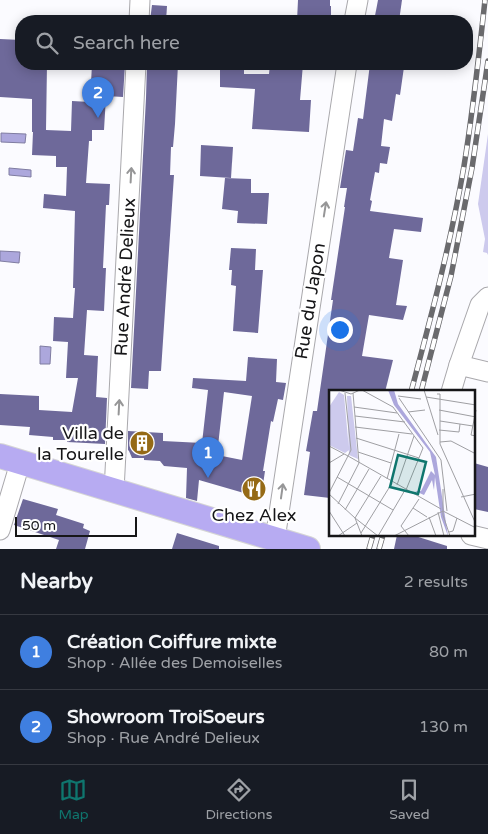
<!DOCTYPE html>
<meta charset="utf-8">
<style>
:root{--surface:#171b24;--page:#20242c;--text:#f1f3f6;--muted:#9ea1a6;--line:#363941;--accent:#0f766e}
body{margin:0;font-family:"Varela Round",sans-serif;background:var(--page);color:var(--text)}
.scale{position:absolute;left:15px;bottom:12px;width:122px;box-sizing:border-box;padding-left:5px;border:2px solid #161618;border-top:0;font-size:14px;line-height:18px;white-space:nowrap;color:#161618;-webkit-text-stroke:4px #fff;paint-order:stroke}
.you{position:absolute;left:339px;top:329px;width:18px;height:18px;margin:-12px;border:4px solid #fff;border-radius:50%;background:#1a73e8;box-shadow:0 0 0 8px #1a73e833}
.badge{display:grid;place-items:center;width:32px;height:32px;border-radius:50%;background:var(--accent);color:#fff;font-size:16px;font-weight:700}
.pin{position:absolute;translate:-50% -41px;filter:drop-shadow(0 1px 2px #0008)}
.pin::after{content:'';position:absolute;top:26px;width:18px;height:15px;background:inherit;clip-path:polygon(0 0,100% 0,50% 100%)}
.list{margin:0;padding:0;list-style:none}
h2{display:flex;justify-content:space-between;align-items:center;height:65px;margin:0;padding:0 20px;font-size:21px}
h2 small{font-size:16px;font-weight:400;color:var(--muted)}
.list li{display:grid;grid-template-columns:32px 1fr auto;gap:15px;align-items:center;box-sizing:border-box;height:75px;padding:0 20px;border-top:1px solid var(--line)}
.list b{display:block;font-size:19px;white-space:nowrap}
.list p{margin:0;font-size:16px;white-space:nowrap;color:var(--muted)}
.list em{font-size:16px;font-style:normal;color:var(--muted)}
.icon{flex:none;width:28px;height:28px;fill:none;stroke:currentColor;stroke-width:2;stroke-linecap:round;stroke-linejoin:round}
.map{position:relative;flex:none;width:488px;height:549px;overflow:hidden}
.search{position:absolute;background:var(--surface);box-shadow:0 2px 12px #0003;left:15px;right:15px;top:15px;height:55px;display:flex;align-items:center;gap:12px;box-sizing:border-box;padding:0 18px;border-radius:20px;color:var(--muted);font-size:19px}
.sheet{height:215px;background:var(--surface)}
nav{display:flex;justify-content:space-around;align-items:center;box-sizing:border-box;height:70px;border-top:1px solid var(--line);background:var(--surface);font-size:14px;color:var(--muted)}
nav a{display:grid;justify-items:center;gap:2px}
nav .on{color:var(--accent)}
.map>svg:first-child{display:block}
.green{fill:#cdcaed}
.water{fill:#aca7dc;stroke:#7f7ca1}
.building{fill:#6e699a;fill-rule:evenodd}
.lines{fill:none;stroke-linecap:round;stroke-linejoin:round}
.minor-casing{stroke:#a9a8ac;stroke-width:21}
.major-casing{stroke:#d5d5d5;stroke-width:26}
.minor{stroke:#fff;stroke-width:19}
.major{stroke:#b7abf2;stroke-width:24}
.rail-casing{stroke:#6a6a6d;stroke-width:5.5}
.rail{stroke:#fff;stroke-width:4;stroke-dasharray:11;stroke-linecap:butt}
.oneway{stroke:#969697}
.labels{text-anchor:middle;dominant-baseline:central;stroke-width:4.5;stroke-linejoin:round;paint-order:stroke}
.street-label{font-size:18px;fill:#161618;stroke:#fff}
.poi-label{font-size:18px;fill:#161618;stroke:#fff;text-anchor:end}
.inset-road{fill:none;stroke:#9f9fa3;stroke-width:1}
.view{fill:#0f766e;fill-opacity:0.15;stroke:#0f766e;stroke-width:2.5}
.inset-edge{fill:none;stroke:#161618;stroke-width:2.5}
</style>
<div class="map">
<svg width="488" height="549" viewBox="0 0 488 549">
<rect width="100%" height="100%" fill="#fbfbff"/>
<path class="green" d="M 488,134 L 488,255 L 487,253 L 483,252 L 485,239 L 478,204 Z"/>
<g class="water">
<path d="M 1,133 L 26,134 L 25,143 L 1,142 Z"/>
<path d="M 9,168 L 31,170 L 31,177 L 9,175 Z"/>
<path d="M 0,251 L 20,252 L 19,263 L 0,261 Z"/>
<path d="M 40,346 L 51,347 L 50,364 L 40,364 Z"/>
</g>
<g class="building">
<path d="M 298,0 L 330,0 L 330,6 L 331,6 L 331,20 L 313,20 L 313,21 L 297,21 Z"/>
<path d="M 378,0 L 402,0 L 399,21 L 374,21 Z"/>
<path d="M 152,5 L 167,6 L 166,21 L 150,21 Z"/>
<path d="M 0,39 L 21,40 L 21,64 L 47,64 L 46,130 L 71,131 L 72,101 L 90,102 L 92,64 L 125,64 L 123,97 L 106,96 L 104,130 L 92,130 L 92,141 L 89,141 L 86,183 L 110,184 L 109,205 L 106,205 L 103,268 L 106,268 L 104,311 L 87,310 L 84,355 L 98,356 L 96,397 L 107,398 L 105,444 L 67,442 L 68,440 L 53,440 L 53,437 L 29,435 L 30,427 L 0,425 L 0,394 L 39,396 L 39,410 L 72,412 L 78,378 L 66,378 L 68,342 L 53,341 L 54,317 L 73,318 L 75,288 L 73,288 L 75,211 L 43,208 L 44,194 L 66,196 L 67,167 L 56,167 L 56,156 L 32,155 L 33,132 L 32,132 L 32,99 L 0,97 Z"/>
<path d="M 147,64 L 178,64 L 175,124 L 173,147 L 171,147 L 170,175 L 174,175 L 161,371 L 149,371 L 148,389 L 131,388 L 146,98 Z"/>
<path d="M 220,64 L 244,64 L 244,74 L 269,74 L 270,64 L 303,64 L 300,100 L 311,100 L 309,132 L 252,129 L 255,89 L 220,87 Z"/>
<path d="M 370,64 L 395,64 L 395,66 L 404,67 L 400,95 L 396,94 L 392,121 L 384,119 L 381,146 L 390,147 L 387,164 L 380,163 L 379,173 L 375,172 L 370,200 L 372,201 L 370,211 L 423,218 L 421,232 L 394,229 L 389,258 L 403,260 L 396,305 L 407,306 L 403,320 L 369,315 L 362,356 L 393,360 L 385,392 L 352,392 L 330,389 L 330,498 L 304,495 L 310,452 L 306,451 L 313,411 L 317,411 L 333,300 L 331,300 L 345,207 L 344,207 L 347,188 L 340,188 L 346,150 L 353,151 L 358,118 L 363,119 Z"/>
<path d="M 201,145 L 233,147 L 231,178 L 200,176 Z"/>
<path d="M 225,178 L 251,179 L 251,193 L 269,193 L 267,224 L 237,223 L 238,211 L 222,209 Z"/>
<path d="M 231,248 L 256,249 L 255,270 L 263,270 L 258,333 L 233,331 L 236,286 L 231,285 L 232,270 L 229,270 Z"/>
<path d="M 248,357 L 277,359 L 276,382 L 286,383 L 283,400 L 278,399 L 273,422 L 271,421 L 263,471 L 265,471 L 261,498 L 199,480 L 197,501 L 186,498 L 187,468 L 164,466 L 160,461 L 144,460 L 144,458 L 132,458 L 129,451 L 128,450 L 128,431 L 163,433 L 163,441 L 202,443 L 208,390 L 192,388 L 193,378 L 246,381 ZM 224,392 L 252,396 L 242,460 L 217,455 Z"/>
<path d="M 474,463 L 488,467 L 488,512 L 474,509 Z"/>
<path d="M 23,499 L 58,509 L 56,515 L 84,524 L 83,528 L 90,531 L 85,549 L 56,549 L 59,540 L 14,525 Z"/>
<path d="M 177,533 L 219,546 L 219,549 L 172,549 Z"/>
<path d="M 397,535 L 412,535 L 447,546 L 447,549 L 394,549 Z"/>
</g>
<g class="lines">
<defs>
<g id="minor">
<path d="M 139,21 L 140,0"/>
<path d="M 354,21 L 358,0"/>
<path d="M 459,365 L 480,305 L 488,297"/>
<path d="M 451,392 L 459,365 L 488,372"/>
<path d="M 114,491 L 136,64"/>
<path d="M 0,530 L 20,463"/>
<path d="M 471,535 L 488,539"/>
<path d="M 275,539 L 347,64"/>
</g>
<path id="major" d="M 0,456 L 308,549"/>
</defs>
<use href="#minor" class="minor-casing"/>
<use href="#major" class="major-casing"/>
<use href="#minor" class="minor"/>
<use href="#major" class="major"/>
<defs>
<g id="rail">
<path d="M 411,392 C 431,317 451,242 464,166 C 473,111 479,55 485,0"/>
<path d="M 421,392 L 451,276 L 472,168 L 488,61"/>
<path d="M 369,549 L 373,535"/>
<path d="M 379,549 L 383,535"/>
</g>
</defs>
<use href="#rail" class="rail-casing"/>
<use href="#rail" class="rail"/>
</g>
<defs><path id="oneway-shaft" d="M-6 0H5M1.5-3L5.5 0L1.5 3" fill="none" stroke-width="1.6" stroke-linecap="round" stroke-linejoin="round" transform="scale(1.25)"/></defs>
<g class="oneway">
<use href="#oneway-shaft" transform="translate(131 175) rotate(-87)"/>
<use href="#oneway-shaft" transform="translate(325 209) rotate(-81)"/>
<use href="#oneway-shaft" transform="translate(119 407) rotate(-87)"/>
<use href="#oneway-shaft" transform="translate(282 491) rotate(-82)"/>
</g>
<defs>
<symbol id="building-disc" viewBox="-11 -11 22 22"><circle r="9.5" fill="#956a16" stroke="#fff"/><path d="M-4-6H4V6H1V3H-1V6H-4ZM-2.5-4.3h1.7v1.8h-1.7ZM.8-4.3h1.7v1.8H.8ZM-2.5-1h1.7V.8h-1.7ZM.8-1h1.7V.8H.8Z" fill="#fff"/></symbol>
<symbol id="restaurant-disc" viewBox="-11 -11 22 22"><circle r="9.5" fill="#956a16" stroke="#fff"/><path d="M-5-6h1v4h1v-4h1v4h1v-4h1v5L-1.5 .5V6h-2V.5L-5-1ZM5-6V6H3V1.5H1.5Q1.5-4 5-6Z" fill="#fff"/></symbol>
</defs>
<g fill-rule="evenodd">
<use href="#building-disc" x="128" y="429" width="28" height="28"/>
<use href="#restaurant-disc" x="240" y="475" width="28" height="28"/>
</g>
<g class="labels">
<g class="street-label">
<text transform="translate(125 277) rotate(-87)">Rue André Delieux</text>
<text transform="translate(310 301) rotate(-81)">Rue du Japon</text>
</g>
<g class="poi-label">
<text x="124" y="433">Villa de<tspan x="124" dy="21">la Tourelle</tspan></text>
<text x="254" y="515" text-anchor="middle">Chez Alex</text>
</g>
</g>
<g transform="translate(329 390)">
<rect width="146" height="146" fill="#fbfbff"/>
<path d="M 10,2 L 15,5 L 20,60 L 16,63 L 0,55 L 0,17 ZM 18,6 L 22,6 L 29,69 L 20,65 Z" fill="#cdcaed"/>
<path d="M 59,0 L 65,0 L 69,14 L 107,67 L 119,146 L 112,127 L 106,87 L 105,100 L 103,90 L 95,105 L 86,101 L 92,101 L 102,81 L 106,85 L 101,62 L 65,15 Z" fill="#aca7dc"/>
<path class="inset-road" d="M 10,0 L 22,4 L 31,0M 33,0 L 64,17 L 94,58 L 77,100M 95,0 L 109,45M 16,3 L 22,60 L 19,66 L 112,119M 24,3 L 30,73M 108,4 L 111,4 L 111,54 L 146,132M 69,6 L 92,9M 97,7 L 147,15M 70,8 L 112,70 L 118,121M 25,17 L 68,23M 110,20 L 147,27M 147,20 L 142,45 L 147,46M 79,22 L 96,20M 26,26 L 76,32M 111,31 L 144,36M 26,37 L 83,44M 110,40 L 130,42 L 131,34M 27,48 L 90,68M 111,52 L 122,51 L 147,64M 0,56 L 19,66 L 0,103M 29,62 L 62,73M 0,73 L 15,64M 8,87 L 64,120M 58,89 L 70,44M 68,95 L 85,46M 114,99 L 114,125 L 121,146M 0,104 L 26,128 L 33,146M 132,107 L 147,104M 9,114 L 30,73M 84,118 L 98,127M 16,120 L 40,79M 0,121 L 16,146M 109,122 L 115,146M 100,127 L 107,146M 120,142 L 124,141 L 128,128M 32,143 L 63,93M 9,146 L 28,133M 49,146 L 26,128 L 52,86M 49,146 L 76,100M 65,146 L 114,121 L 147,138M 80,146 L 72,136 L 90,109"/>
<path class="view" d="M 69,65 L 97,72 L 89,104 L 61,97 Z"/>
<rect width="146" height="146" class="inset-edge"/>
</g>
</svg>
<div class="scale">50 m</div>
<div class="you"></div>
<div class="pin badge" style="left:208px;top:478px;background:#3f7fe0">1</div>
<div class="pin badge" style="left:98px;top:118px;background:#3f7fe0">2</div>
<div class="search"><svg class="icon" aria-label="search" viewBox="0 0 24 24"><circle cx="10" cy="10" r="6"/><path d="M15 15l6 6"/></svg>Search here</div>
</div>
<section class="sheet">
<h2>Nearby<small>2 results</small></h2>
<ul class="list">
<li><span class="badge" style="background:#3f7fe0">1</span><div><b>Création Coiffure mixte</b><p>Shop · Allée des Demoiselles</p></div><em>80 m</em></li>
<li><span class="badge" style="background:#3f7fe0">2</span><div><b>Showroom TroiSoeurs</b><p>Shop · Rue André Delieux</p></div><em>130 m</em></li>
</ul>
</section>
<nav>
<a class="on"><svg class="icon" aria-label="map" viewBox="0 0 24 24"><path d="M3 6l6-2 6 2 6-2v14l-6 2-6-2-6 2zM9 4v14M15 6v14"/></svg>Map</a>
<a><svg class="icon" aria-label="directions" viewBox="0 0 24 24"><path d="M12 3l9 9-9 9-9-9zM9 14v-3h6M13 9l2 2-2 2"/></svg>Directions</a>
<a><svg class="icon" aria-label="saved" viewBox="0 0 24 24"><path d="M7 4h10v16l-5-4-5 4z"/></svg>Saved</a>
</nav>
